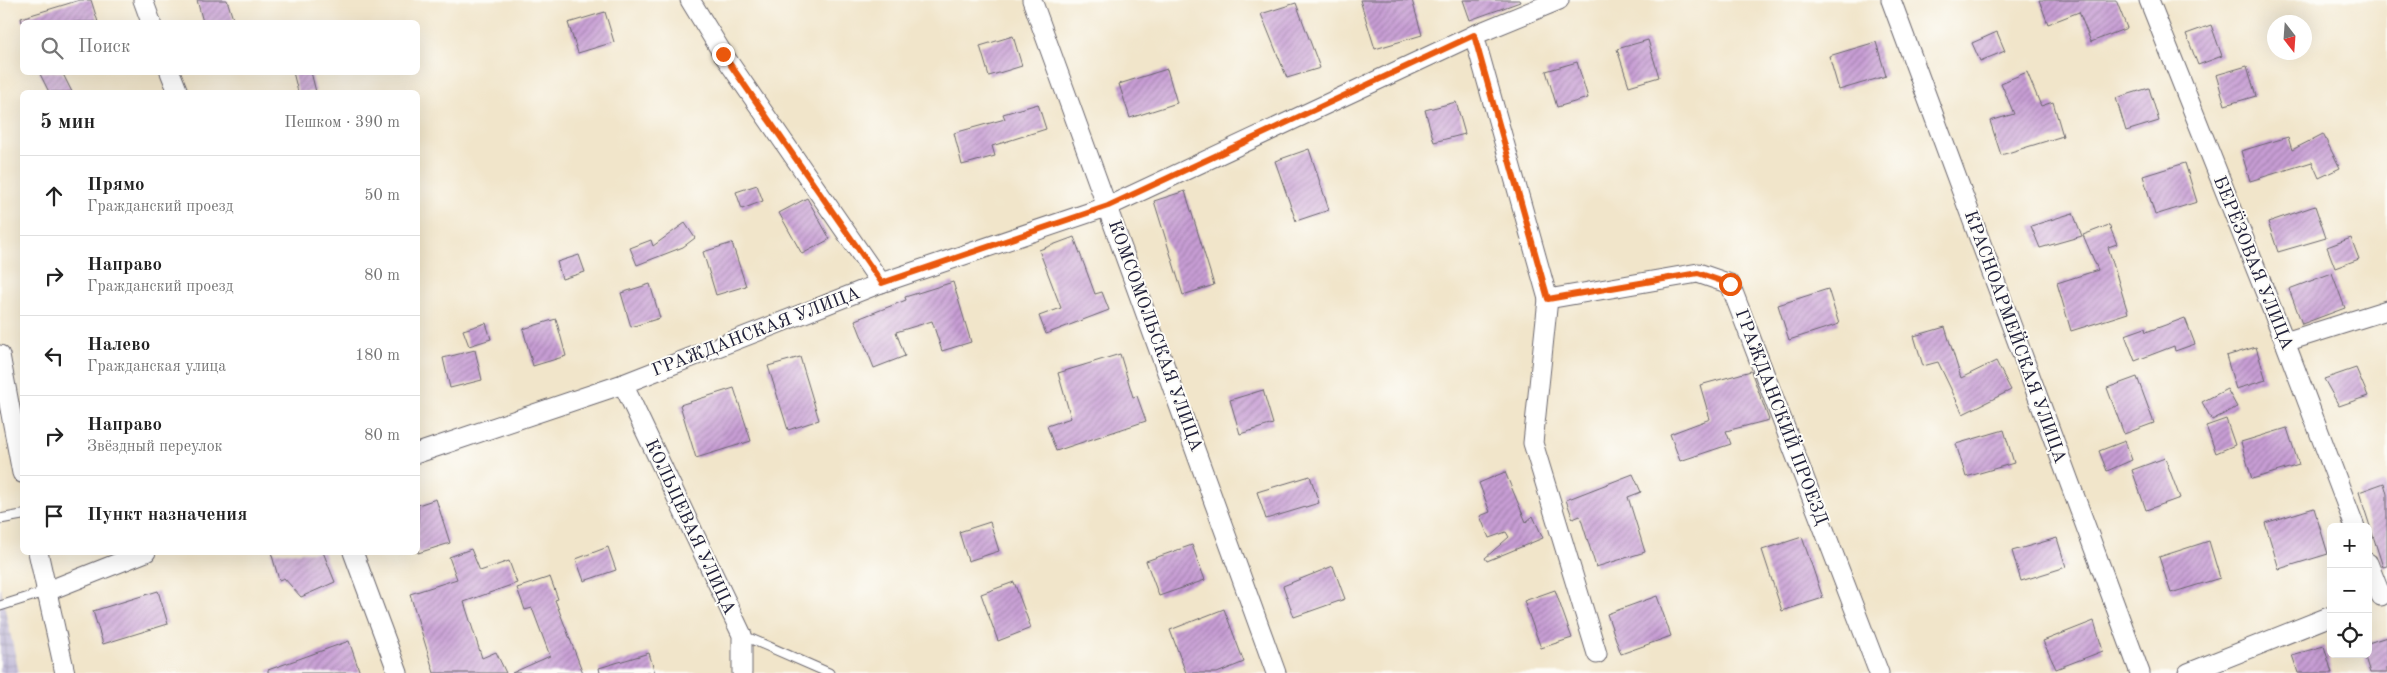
<!DOCTYPE html>
<html lang="ru">
<meta charset="utf-8">
<style>
:root{--surface:#fff;--page:#f6f6f6;--text:#222;--muted:#767676;--line:#e0e0e0}
body{margin:0;font-family:"Old Standard TT",serif;background:var(--page);color:var(--text)}
.controls{position:absolute;right:15px;bottom:15px;display:grid;overflow:hidden;border-radius:8px;box-shadow:0 5px 20px #0002}
.controls button{width:45px;height:45px;display:grid;place-items:center;padding:0;border:0;border-bottom:1px solid var(--line);background:var(--surface);color:var(--text);font:25px sans-serif}
.compass{position:absolute;left:2267px;top:15px;width:45px;height:45px;border-radius:50%;background:var(--surface);box-shadow:0 5px 20px #0002;rotate:163deg}
.stop{position:absolute;width:15px;height:15px;margin:-11px;border:4px solid #ea580c;border-radius:50%;background:#fff}
.stop.end{background:#ea580c;border-color:#fff;box-shadow:0 1px 5px #0008}
.list{margin:0;padding:0;list-style:none}
h2{display:flex;justify-content:space-between;align-items:center;height:65px;margin:0;padding:0 20px;font-size:21px}
h2 small{font-size:16px;font-weight:400;color:var(--muted)}
.list li{display:grid;grid-template-columns:32px 1fr auto;gap:15px;align-items:center;box-sizing:border-box;height:80px;padding:0 20px;border-top:1px solid var(--line)}
.list b{display:block;font-size:19px;white-space:nowrap}
.list p{margin:0;font-size:16px;white-space:nowrap;color:var(--muted)}
.list em{font-size:16px;font-style:normal;color:var(--muted)}
.icon{flex:none;width:28px;height:28px;fill:none;stroke:currentColor;stroke-width:2;stroke-linecap:round;stroke-linejoin:round}
.map{position:relative;flex:none;width:2387px;height:673px;overflow:hidden}
.search{position:absolute;background:var(--surface);box-shadow:0 5px 20px #0002;left:20px;top:20px;width:400px;height:55px;display:flex;align-items:center;gap:12px;box-sizing:border-box;padding:0 18px;border-radius:8px;color:var(--muted);font-size:19px}
.panel{position:absolute;background:var(--surface);box-shadow:0 5px 20px #0002;left:20px;top:90px;width:400px;height:465px;border-radius:8px}
.map>svg:first-child{display:block}
.industrial{fill:url(#industrial-grid)}
.building{fill:url(#building-hatch)}
.lines{fill:none;stroke-linecap:round;stroke-linejoin:round}
.service-casing{stroke:#6a666d;stroke-width:11}
.minor-casing{stroke:#6a666d;stroke-width:21}
.service{stroke:#fff;stroke-width:9}
.minor{stroke:#fff;stroke-width:19}
.route{stroke:#ea580c;stroke-width:6}
.labels{text-anchor:middle;dominant-baseline:central;stroke-width:4;stroke-linejoin:round;paint-order:stroke}
.street-label{font-size:18px;fill:#22223b;stroke:#fdfcf7}
</style>
<div class="map">
<svg width="2387" height="673" viewBox="0 0 2387 673">
<defs>
<pattern id="industrial-grid" width="8" height="8" patternUnits="userSpaceOnUse" patternTransform="scale(1.25)"><rect width="8" height="8" fill="#c6c0da"/><path d="M0 4h8M4 0v8" fill="none" stroke="#aaa5bc"/></pattern>
<pattern id="building-hatch" width="6" height="6" patternUnits="userSpaceOnUse" patternTransform="scale(1.25)"><rect width="6" height="6" fill="#c79dd4"/><path d="M-1 1l2-2M0 6l6-6M5 7l2-2" fill="none" stroke="#a180ad"/></pattern>
</defs>
<rect width="100%" height="100%" fill="#fdfcf7"/>
<filter id="ink" filterUnits="userSpaceOnUse"><feTurbulence type="fractalNoise" baseFrequency=".02" numOctaves="2"/><feDisplacementMap in="SourceGraphic" scale="10" xChannelSelector="R" yChannelSelector="G"/><feConvolveMatrix kernelMatrix="1 2 1 2 8 2 1 2 1" color-interpolation-filters="sRGB"/></filter>
<filter id="wash" filterUnits="userSpaceOnUse"><feTurbulence type="fractalNoise" baseFrequency=".0096" numOctaves="4" result="noise"/><feDisplacementMap in="SourceGraphic" scale="20" xChannelSelector="R" yChannelSelector="G"/><feGaussianBlur stdDeviation="1.12" result="paint"/><feColorMatrix in="noise" values="0 0 0 0 0 0 0 0 0 0 0 0 0 0 0 0 0 1.4 0 .05"/><feComposite in="paint" operator="in"/></filter>
<g filter="url(#wash)">
<rect width="100%" height="100%" fill="#f1e5ca"/>
<path class="industrial" d="M 0,586 L 19,673 L 0,673 Z"/>
<g id="blocks">
<g class="building">
<path d="M 80,0 L 91,0 L 98,22 L 22,22 L 21,18 Z"/>
<path d="M 197,0 L 227,0 L 234,22 L 203,22 Z"/>
<path d="M 1360,0 L 1412,0 L 1422,35 L 1375,49 Z"/>
<path d="M 1463,0 L 1519,0 L 1520,2 L 1470,20 Z"/>
<path d="M 2039,0 L 2116,0 L 2127,28 L 2091,42 L 2079,12 L 2048,24 Z"/>
<path d="M 1296,3 L 1320,68 L 1287,78 L 1261,14 Z"/>
<path d="M 605,12 L 614,42 L 578,53 L 568,23 Z"/>
<path d="M 2211,25 L 2222,56 L 2198,65 L 2186,34 Z"/>
<path d="M 1997,32 L 2005,51 L 1980,61 L 1972,43 Z"/>
<path d="M 1013,36 L 1022,66 L 989,76 L 980,46 Z"/>
<path d="M 1648,40 L 1659,77 L 1629,86 L 1617,49 Z"/>
<path d="M 1876,42 L 1886,76 L 1839,90 L 1829,56 Z"/>
<path d="M 1577,62 L 1588,98 L 1557,107 L 1546,71 Z"/>
<path d="M 2247,66 L 2256,96 L 2225,105 L 2216,75 Z"/>
<path d="M 1167,69 L 1177,103 L 1130,118 L 1119,84 Z"/>
<path d="M 39,72 L 62,72 L 72,92 L 49,92 Z"/>
<path d="M 293,72 L 311,72 L 316,92 L 298,92 Z"/>
<path d="M 2027,72 L 2041,106 L 2053,102 L 2063,136 L 2001,155 L 1990,121 L 2014,114 L 2001,83 Z"/>
<path d="M 2149,88 L 2159,121 L 2126,131 L 2116,98 Z"/>
<path d="M 1456,102 L 1465,134 L 1434,142 L 1425,110 Z"/>
<path d="M 1038,104 L 1046,129 L 992,146 L 995,156 L 962,165 L 954,133 L 1005,119 L 1003,114 Z"/>
<path d="M 2323,134 L 2340,168 L 2319,178 L 2312,162 L 2250,181 L 2241,151 L 2288,137 L 2292,150 Z"/>
<path d="M 1309,149 L 1329,210 L 1296,221 L 1275,161 Z"/>
<path d="M 2185,163 L 2197,202 L 2155,215 L 2143,176 Z"/>
<path d="M 757,185 L 763,201 L 742,209 L 736,192 Z"/>
<path d="M 1185,191 L 1214,285 L 1183,295 L 1154,201 Z"/>
<path d="M 807,198 L 830,239 L 802,254 L 779,213 Z"/>
<path d="M 2315,206 L 2326,238 L 2278,252 L 2268,222 Z"/>
<path d="M 2073,213 L 2082,236 L 2040,248 L 2031,226 Z"/>
<path d="M 685,223 L 695,238 L 683,247 L 637,265 L 630,248 L 651,240 L 653,246 Z"/>
<path d="M 2109,225 L 2117,244 L 2108,247 L 2128,313 L 2071,331 L 2057,283 L 2098,270 L 2083,235 Z"/>
<path d="M 1074,237 L 1095,294 L 1102,292 L 1109,310 L 1046,334 L 1039,316 L 1061,308 L 1039,250 Z"/>
<path d="M 2351,238 L 2359,259 L 2335,268 L 2327,247 Z"/>
<path d="M 732,243 L 746,286 L 716,295 L 703,252 Z"/>
<path d="M 579,255 L 585,272 L 562,279 L 557,262 Z"/>
<path d="M 2332,273 L 2345,308 L 2302,324 L 2289,289 Z"/>
<path d="M 953,282 L 971,342 L 942,351 L 932,321 L 896,332 L 905,356 L 874,368 L 855,320 L 906,300 L 905,297 Z"/>
<path d="M 650,284 L 660,318 L 631,327 L 621,293 Z"/>
<path d="M 1828,289 L 1839,324 L 1789,340 L 1778,305 Z"/>
<path d="M 2185,318 L 2195,344 L 2175,351 L 2174,346 L 2135,361 L 2125,335 L 2145,328 L 2146,332 Z"/>
<path d="M 556,319 L 566,356 L 533,366 L 523,329 Z"/>
<path d="M 486,323 L 491,339 L 469,346 L 463,330 Z"/>
<path d="M 1945,327 L 1961,378 L 1996,361 L 2011,390 L 1963,414 L 1938,362 L 1923,366 L 1914,336 Z"/>
<path d="M 2256,347 L 2266,380 L 2236,389 L 2226,356 Z"/>
<path d="M 475,350 L 482,380 L 450,388 L 443,358 Z"/>
<path d="M 1120,354 L 1133,397 L 1137,396 L 1146,421 L 1056,451 L 1047,426 L 1071,418 L 1058,373 Z"/>
<path d="M 800,357 L 819,420 L 788,430 L 768,366 Z"/>
<path d="M 2356,368 L 2368,396 L 2339,406 L 2324,379 Z"/>
<path d="M 1751,371 L 1769,420 L 1726,431 L 1731,444 L 1680,461 L 1670,434 L 1710,419 L 1700,385 Z"/>
<path d="M 2137,377 L 2154,423 L 2124,434 L 2107,388 Z"/>
<path d="M 734,388 L 751,441 L 696,458 L 680,405 Z"/>
<path d="M 2227,389 L 2237,407 L 2212,420 L 2202,402 Z"/>
<path d="M 1263,390 L 1273,424 L 1240,434 L 1230,400 Z"/>
<path d="M 2226,419 L 2235,445 L 2216,453 L 2206,426 Z"/>
<path d="M 2287,428 L 2299,465 L 2252,479 L 2241,442 Z"/>
<path d="M 2004,430 L 2014,463 L 1966,477 L 1956,444 Z"/>
<path d="M 2125,441 L 2132,460 L 2107,471 L 2099,451 Z"/>
<path d="M 2165,458 L 2180,498 L 2146,510 L 2132,470 Z"/>
<path d="M 1505,472 L 1526,522 L 1533,516 L 1543,538 L 1487,561 L 1485,558 L 1509,537 L 1506,532 L 1489,538 L 1480,516 L 1490,512 L 1479,483 Z"/>
<path d="M 1633,474 L 1641,492 L 1628,497 L 1645,552 L 1596,567 L 1580,516 L 1573,519 L 1566,500 Z"/>
<path d="M 1310,476 L 1319,503 L 1266,519 L 1257,492 Z"/>
<path d="M 2384,483 L 2387,494 L 2387,566 L 2383,567 L 2359,492 Z"/>
<path d="M 436,499 L 450,543 L 418,553 L 418,505 Z"/>
<path d="M 2314,508 L 2328,554 L 2279,569 L 2265,523 Z"/>
<path d="M 990,522 L 999,551 L 968,561 L 959,532 Z"/>
<path d="M 1802,537 L 1823,598 L 1782,611 L 1762,550 Z"/>
<path d="M 2057,538 L 2066,567 L 2021,581 L 2012,551 Z"/>
<path d="M 2209,541 L 2220,578 L 2171,593 L 2159,557 Z"/>
<path d="M 1192,545 L 1205,580 L 1159,596 L 1146,561 Z"/>
<path d="M 608,547 L 616,570 L 584,581 L 576,559 Z"/>
<path d="M 471,549 L 480,571 L 509,561 L 517,583 L 464,602 L 482,658 L 496,652 L 506,673 L 434,673 L 410,594 L 457,579 L 449,557 Z"/>
<path d="M 271,552 L 323,552 L 335,582 L 301,597 L 284,578 L 279,580 Z"/>
<path d="M 1333,566 L 1345,599 L 1294,617 L 1283,586 Z"/>
<path d="M 550,577 L 558,599 L 555,600 L 583,673 L 512,673 L 550,656 L 532,608 L 525,610 L 517,588 Z"/>
<path d="M 1014,582 L 1031,628 L 998,641 L 981,594 Z"/>
<path d="M 1555,590 L 1572,638 L 1541,648 L 1524,601 Z"/>
<path d="M 158,591 L 168,624 L 103,644 L 93,611 Z"/>
<path d="M 1657,596 L 1671,636 L 1621,654 L 1607,614 Z"/>
<path d="M 1224,609 L 1244,662 L 1217,673 L 1186,673 L 1170,630 Z"/>
<path d="M 2094,621 L 2103,651 L 2056,669 L 2043,641 Z"/>
<path d="M 2387,637 L 2387,673 L 2370,673 L 2364,654 L 2368,654 L 2368,643 Z"/>
<path d="M 349,641 L 360,673 L 268,673 L 268,670 Z"/>
<path d="M 2324,646 L 2332,673 L 2298,673 L 2292,655 Z"/>
<path d="M 649,653 L 655,673 L 600,673 L 599,668 Z"/>
</g>
</g>
</g>
<g filter="url(#ink)">
<use href="#blocks" fill-opacity="0" stroke="#6a666d" stroke-width="1"/>
<g class="lines">
<defs>
<g id="service">
<path d="M 0,519 L 22,515"/>
<path d="M 0,606 L 45,592"/>
<path d="M 742,635 L 829,673"/>
</g>
<g id="minor">
<path d="M 143,0 L 151,22"/>
<path d="M 690,0 L 723,54 L 881,283"/>
<path d="M 1032,0 L 1276,673"/>
<path d="M 1891,0 L 2140,673"/>
<path d="M 2149,0 L 2285,342 L 2355,527"/>
<path d="M 1474,35 L 1548,299 L 1698,273 L 1730,284 L 1879,673"/>
<path d="M 170,72 L 178,92"/>
<path d="M 1548,299 L 1533,443 L 1597,654"/>
<path d="M 2285,342 L 2387,310"/>
<path d="M 0,355 L 22,473"/>
<path d="M 623,384 L 742,635 L 742,673"/>
<path d="M 418,453 L 623,384 L 881,283 L 1109,206 L 1474,35 L 1559,0"/>
<path d="M 38,552 L 65,673"/>
<path d="M 353,552 L 398,673"/>
<path d="M 2368,563 L 2381,596"/>
<path d="M 45,592 L 146,552"/>
<path d="M 2188,673 L 2331,616"/>
</g>
</defs>
<use href="#service" class="service-casing"/>
<use href="#minor" class="minor-casing"/>
<use href="#service" class="service"/>
<use href="#minor" class="minor"/>
</g>
</g>
<g class="lines" filter="url(#ink)">
<path class="route" d="M 723,54 L 882,283 L 1108,206 L 1474,35 L 1548,299 L 1698,273 L 1730,284"/>
</g>
<g class="labels">
<g class="street-label">
<text transform="translate(2253 263) rotate(68)">БЕРЁЗОВАЯ УЛИЦА</text>
<text transform="translate(756 332) rotate(-21)">ГРАЖДАНСКАЯ УЛИЦА</text>
<text transform="translate(1155 336) rotate(70)">КОМСОМОЛЬСКАЯ УЛИЦА</text>
<text transform="translate(2015 337) rotate(70)">КРАСНОАРМЕЙСКАЯ УЛИЦА</text>
<text transform="translate(1781 417) rotate(69)">ГРАЖДАНСКИЙ ПРОЕЗД</text>
<text transform="translate(690 527) rotate(65)">КОЛЬЦЕВАЯ УЛИЦА</text>
</g>
</g>
</svg>
<div class="controls">
<button>+</button>
<button>−</button>
<button><svg class="icon" aria-label="locate" viewBox="0 0 24 24"><circle cx="12" cy="12" r="6"/><path d="M12 2v4M12 18v4M2 12h4M18 12h4"/></svg></button>
</div>
<svg class="compass" viewBox="-18 -18 36 36"><path d="M0-13l5 13h-10z" fill="#e53935"/><path d="M0 13l5-13h-10z" fill="#767676"/></svg>
<div class="stop" style="left:1730px;top:284px"></div>
<div class="stop end" style="left:723px;top:54px"></div>
<div class="search"><svg class="icon" aria-label="search" viewBox="0 0 24 24"><circle cx="10" cy="10" r="6"/><path d="M15 15l6 6"/></svg>Поиск</div>
<section class="panel">
<h2>5 мин<small>Пешком · 390 m</small></h2>
<ul class="list">
<li><svg class="icon" aria-label="ahead" viewBox="0 0 24 24"><path d="M12 20V5M6 11l6-6 6 6"/></svg><div><b>Прямо</b><p>Гражданский проезд</p></div><em>50 m</em></li>
<li><svg class="icon" aria-label="right" viewBox="0 0 24 24"><path d="M7 20v-9h11M14 6l5 5-5 5"/></svg><div><b>Направо</b><p>Гражданский проезд</p></div><em>80 m</em></li>
<li><svg class="icon" aria-label="left" viewBox="0 0 24 24"><path d="M17 20v-9H6M10 6l-5 5 5 5"/></svg><div><b>Налево</b><p>Гражданская улица</p></div><em>180 m</em></li>
<li><svg class="icon" aria-label="right" viewBox="0 0 24 24"><path d="M7 20v-9h11M14 6l5 5-5 5"/></svg><div><b>Направо</b><p>Звёздный переулок</p></div><em>80 m</em></li>
<li><svg class="icon" aria-label="arrive" viewBox="0 0 24 24"><path d="M6 21V4h12l-3 4 3 4H6"/></svg><div><b>Пункт назначения</b></div></li>
</ul>
</section>
</div>
